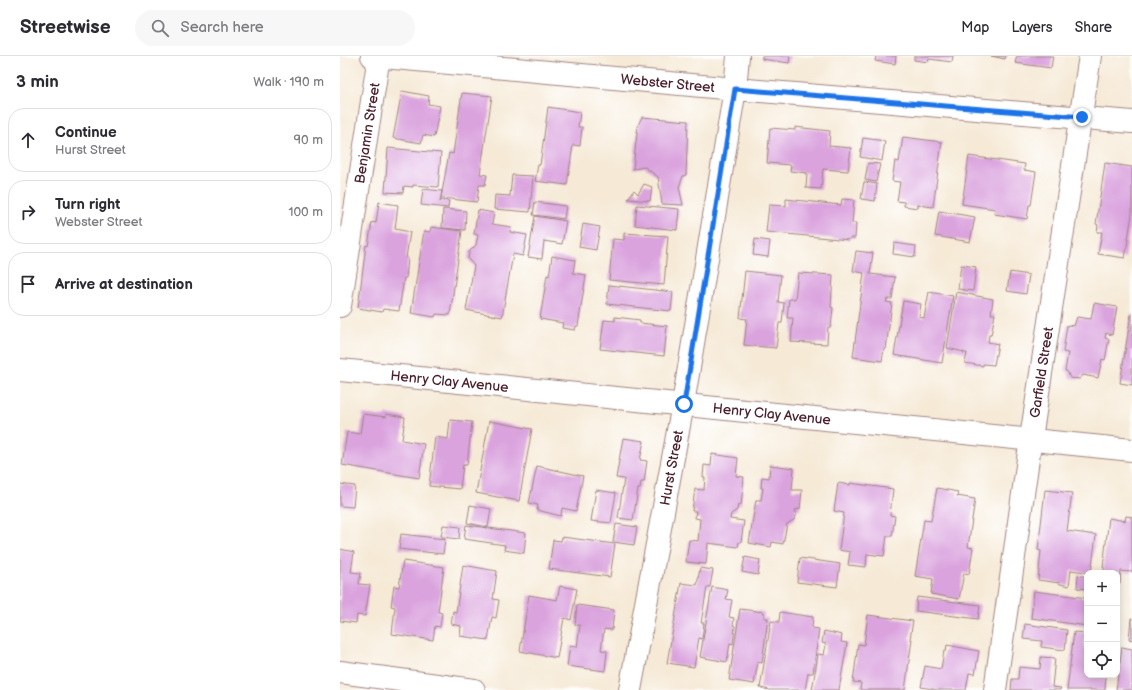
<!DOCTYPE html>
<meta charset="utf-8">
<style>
:root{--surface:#fff;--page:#f7f7f7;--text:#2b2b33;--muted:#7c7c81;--line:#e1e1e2}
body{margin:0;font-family:"Balsamiq Sans",sans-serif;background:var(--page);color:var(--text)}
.controls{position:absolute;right:12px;bottom:12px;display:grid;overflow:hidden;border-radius:8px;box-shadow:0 2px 10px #0003}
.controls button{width:36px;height:36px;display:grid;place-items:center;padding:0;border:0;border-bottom:1px solid var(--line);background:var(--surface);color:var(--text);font:20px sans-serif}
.stop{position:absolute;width:12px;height:12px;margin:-9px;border:3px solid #1a73e8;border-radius:50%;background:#fff}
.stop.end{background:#1a73e8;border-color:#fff;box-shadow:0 1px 4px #0008}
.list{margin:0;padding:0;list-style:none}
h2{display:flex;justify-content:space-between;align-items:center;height:52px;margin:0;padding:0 16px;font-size:17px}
h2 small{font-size:13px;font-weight:400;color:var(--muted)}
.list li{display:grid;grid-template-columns:26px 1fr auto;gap:12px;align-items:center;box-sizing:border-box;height:64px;margin:0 8px 8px;padding:0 8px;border:1px solid var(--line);border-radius:16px}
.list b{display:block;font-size:15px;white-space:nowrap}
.list p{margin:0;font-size:13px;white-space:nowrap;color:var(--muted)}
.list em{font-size:13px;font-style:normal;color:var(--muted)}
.icon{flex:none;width:22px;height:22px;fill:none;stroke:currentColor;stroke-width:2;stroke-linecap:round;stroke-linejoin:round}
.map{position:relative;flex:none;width:792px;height:634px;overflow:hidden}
header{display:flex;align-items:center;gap:24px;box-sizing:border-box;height:56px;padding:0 20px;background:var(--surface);border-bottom:1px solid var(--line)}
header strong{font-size:19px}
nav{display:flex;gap:22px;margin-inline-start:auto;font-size:14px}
.search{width:280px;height:36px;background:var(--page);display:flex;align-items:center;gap:10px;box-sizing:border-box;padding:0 14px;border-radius:22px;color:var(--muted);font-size:15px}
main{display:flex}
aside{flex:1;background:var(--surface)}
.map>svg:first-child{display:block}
.building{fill:#daa3de}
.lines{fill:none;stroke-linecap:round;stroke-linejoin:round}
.minor-casing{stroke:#a08481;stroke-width:24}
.minor{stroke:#fff;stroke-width:22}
.route{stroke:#1a73e8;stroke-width:5}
.labels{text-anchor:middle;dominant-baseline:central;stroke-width:3.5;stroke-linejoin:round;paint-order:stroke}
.street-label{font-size:14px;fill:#4a1f2b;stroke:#fff}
</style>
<header>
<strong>Streetwise</strong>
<div class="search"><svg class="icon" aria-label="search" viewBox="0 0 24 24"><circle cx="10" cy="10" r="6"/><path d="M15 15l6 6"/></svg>Search here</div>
<nav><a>Map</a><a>Layers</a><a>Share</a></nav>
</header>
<main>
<aside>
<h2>3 min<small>Walk · 190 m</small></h2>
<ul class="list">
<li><svg class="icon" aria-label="ahead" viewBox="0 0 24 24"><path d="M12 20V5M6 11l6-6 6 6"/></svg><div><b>Continue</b><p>Hurst Street</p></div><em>90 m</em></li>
<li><svg class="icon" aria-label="right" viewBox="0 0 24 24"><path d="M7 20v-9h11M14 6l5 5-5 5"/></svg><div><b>Turn right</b><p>Webster Street</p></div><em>100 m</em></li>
<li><svg class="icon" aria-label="arrive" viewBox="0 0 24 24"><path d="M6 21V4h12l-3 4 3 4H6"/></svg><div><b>Arrive at destination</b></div></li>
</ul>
</aside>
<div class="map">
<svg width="792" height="634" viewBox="0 0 792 634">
<rect width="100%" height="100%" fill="#fff"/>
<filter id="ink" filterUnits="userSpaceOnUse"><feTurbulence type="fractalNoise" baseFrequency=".025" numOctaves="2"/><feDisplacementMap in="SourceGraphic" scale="8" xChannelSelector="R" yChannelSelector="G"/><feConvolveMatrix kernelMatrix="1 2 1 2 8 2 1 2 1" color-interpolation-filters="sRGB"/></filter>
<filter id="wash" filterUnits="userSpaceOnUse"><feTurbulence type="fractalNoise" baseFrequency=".012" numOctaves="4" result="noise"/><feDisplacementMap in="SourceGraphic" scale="16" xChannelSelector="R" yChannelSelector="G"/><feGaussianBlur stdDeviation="0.9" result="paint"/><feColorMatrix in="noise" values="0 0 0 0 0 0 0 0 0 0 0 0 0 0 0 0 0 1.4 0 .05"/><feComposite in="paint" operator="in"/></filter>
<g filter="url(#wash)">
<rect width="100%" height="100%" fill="#f6ead7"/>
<g id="blocks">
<g class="building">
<path d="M 422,0 L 450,0 L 449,7 L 422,3 Z"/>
<path d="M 536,0 L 556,0 L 555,8 L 535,5 Z"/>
<path d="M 574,0 L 613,0 L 612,6 L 589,3 L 588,6 L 574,4 Z"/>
<path d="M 651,0 L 666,0 L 665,3 Z"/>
<path d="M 677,0 L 713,0 L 711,12 L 675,7 Z"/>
<path d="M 62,35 L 89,40 L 88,48 L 100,50 L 94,81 L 83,79 L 81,87 L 53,82 Z"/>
<path d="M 122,37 L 152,40 L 140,118 L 147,119 L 145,129 L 139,129 L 137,146 L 101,142 L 109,97 L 113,98 Z"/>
<path d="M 208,51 L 240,56 L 238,71 L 242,71 L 240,90 L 233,89 L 227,129 L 195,125 L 198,109 L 200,109 Z"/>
<path d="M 302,61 L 348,65 L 346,119 L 343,120 L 339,131 L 343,149 L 322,148 L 318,121 L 305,111 L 293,113 L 298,69 Z"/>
<path d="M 455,71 L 490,75 L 489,90 L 511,92 L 508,115 L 483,113 L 481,133 L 466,132 L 467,117 L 450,115 L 451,109 L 427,107 L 430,72 L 455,74 Z"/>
<path d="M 563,81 L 602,86 L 593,151 L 578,149 L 578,152 L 564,150 L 564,146 L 557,145 L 560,126 L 552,125 L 555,105 L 559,106 Z"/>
<path d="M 523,82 L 545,85 L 542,105 L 520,101 Z"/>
<path d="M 48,92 L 101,97 L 98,131 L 73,129 L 73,131 L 64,130 L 63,137 L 45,136 Z"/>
<path d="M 629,100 L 685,108 L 684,114 L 696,116 L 691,149 L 689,149 L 687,163 L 654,158 L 655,153 L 622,148 Z"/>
<path d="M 528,107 L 540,108 L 536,126 L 525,124 Z"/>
<path d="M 765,107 L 792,111 L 792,158 L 785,202 L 758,198 L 762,176 L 757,176 L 758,169 L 756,168 Z"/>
<path d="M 172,119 L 193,120 L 190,156 L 154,153 L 155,139 L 170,140 Z"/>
<path d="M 524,126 L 537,128 L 535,145 L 521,143 Z"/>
<path d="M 304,128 L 312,131 L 310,145 L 288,143 L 294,134 L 298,138 Z"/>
<path d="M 83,133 L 102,135 L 100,146 L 101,144 L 109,145 L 108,152 L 81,149 Z"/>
<path d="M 446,143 L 501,149 L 502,143 L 514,144 L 512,167 L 516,167 L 515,182 L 510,182 L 509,184 L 426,176 L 429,149 L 446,150 Z"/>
<path d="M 39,146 L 58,149 L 55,173 L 70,176 L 66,202 L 68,203 L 66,222 L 64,222 L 59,255 L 43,253 L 42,256 L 18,252 L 26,189 L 28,190 L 32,166 L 36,167 Z"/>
<path d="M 195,146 L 226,150 L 224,163 L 193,159 Z"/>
<path d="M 297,149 L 339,153 L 337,174 L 295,169 Z"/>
<path d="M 103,153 L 126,155 L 125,174 L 102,172 Z"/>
<path d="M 138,154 L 154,157 L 152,168 L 171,171 L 170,176 L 187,179 L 183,200 L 173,198 L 162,261 L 126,254 L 134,210 L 128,203 L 129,196 L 136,189 L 138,179 L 134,178 Z"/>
<path d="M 599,155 L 635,161 L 630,186 L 595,180 Z"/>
<path d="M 195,160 L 226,165 L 222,188 L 204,185 L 202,203 L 188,201 Z"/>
<path d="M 243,168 L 260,171 L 256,194 L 239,191 Z"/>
<path d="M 91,171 L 122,175 L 110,259 L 96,258 L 95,261 L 71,257 L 84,175 L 90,176 Z"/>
<path d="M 284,177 L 328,180 L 324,229 L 269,224 L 273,183 L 284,184 Z"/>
<path d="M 415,183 L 430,185 L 428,201 L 413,199 Z"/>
<path d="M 554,187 L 576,190 L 575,201 L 553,198 Z"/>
<path d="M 516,195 L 533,197 L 530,218 L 555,221 L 552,243 L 547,243 L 546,246 L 552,247 L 546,293 L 544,293 L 542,305 L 513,301 L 524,217 L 513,215 Z"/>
<path d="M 212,200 L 235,204 L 233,217 L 246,219 L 238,270 L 236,270 L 235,274 L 222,272 L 223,267 L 200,263 L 207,219 L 209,220 Z"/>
<path d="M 621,209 L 636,211 L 633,235 L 618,233 Z"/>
<path d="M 405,215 L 441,219 L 438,246 L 444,247 L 442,267 L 439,267 L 436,292 L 404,289 L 407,263 L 400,262 Z"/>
<path d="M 670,216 L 689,219 L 686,238 L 667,235 Z"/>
<path d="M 458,217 L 493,219 L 491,251 L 493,252 L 491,271 L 488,271 L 487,288 L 451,286 L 453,262 L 447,262 L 449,243 L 455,243 Z"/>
<path d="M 269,229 L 333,236 L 331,255 L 267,248 Z"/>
<path d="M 589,236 L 613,240 L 602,307 L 554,299 L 563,245 L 581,248 L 579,261 L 584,262 Z"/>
<path d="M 616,236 L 653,243 L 651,258 L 655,258 L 651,279 L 649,279 L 648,286 L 658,288 L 654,309 L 643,308 L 643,310 L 625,307 L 627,297 L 623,297 L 624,296 L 607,292 Z"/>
<path d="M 754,247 L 777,251 L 772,279 L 766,277 L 765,282 L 769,283 L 765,304 L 762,303 L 758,322 L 743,319 L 740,323 L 730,322 L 727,315 L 725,315 L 728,297 L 723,296 L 727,269 L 734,270 L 737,261 L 751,263 Z"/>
<path d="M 791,258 L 792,258 L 792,329 L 780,327 Z"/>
<path d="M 275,261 L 300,264 L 300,267 L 327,270 L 324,300 L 260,293 L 264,264 L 275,265 Z"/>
<path d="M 23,358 L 46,361 L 46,358 L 65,361 L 62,384 L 84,388 L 79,422 L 2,409 L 7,376 L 20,378 Z"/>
<path d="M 110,364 L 132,366 L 127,409 L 123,409 L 120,433 L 89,430 L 95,381 L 108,383 Z"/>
<path d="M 149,365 L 192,373 L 179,445 L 136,437 Z"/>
<path d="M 283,382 L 304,385 L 300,404 L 307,405 L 304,426 L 301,426 L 300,433 L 298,433 L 293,464 L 278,462 L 284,423 L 276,422 Z"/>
<path d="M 372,398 L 398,402 L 396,420 L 404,421 L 401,449 L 398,449 L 397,454 L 391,458 L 390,463 L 404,465 L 401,486 L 399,486 L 398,491 L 368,487 L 366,508 L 346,506 L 349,484 L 358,485 L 360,463 L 355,462 L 356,455 L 352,455 L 355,433 L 364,434 L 365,421 L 363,421 L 364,409 L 371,410 Z"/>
<path d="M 430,409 L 454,412 L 452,434 L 462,434 L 460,453 L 455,454 L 456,457 L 455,463 L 447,468 L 443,488 L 432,486 L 431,491 L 409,487 L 416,444 L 421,444 L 423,432 L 421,432 L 422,421 L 429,422 Z"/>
<path d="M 197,410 L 243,420 L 236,455 L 222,452 L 221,460 L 197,454 L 198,449 L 189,447 Z"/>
<path d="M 498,427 L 510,429 L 510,427 L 553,433 L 550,459 L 555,460 L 552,480 L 547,480 L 544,500 L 527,498 L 526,511 L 508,509 L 510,496 L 499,494 L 504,457 L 494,455 Z"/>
<path d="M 0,428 L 15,430 L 13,451 L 0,450 Z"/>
<path d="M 597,432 L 618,436 L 617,440 L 635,443 L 628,491 L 633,492 L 629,518 L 624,517 L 619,543 L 591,538 L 593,523 L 575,520 L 584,464 L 591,465 Z"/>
<path d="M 256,434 L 276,437 L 271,467 L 251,465 Z"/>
<path d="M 705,434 L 732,437 L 727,475 L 756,479 L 751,517 L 731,514 L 729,530 L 720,528 L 720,527 L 698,524 L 701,495 L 698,494 Z"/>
<path d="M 130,449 L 151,453 L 148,471 L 127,467 Z"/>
<path d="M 786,460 L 792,461 L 792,516 L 781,515 L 780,528 L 777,527 L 777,517 L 764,517 L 764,511 L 763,511 L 769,462 L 785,465 Z"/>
<path d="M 276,468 L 297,471 L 294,489 L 273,486 Z"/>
<path d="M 103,469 L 120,471 L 119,483 L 101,481 Z"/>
<path d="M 126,469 L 186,477 L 184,497 L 164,494 L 165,489 L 124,483 Z"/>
<path d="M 61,478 L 105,483 L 103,498 L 59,493 Z"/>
<path d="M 222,481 L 275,488 L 270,521 L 209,513 L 213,484 L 221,485 Z"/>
<path d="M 0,493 L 14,496 L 11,516 L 21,517 L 19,528 L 30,529 L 25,560 L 17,559 L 16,567 L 0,565 Z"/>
<path d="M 405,501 L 420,504 L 418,519 L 402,516 Z"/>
<path d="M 460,502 L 500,508 L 497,531 L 457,526 Z"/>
<path d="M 63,505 L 104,511 L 98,556 L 102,557 L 100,571 L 95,570 L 93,584 L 52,578 L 55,551 L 51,550 L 54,530 L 59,531 Z"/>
<path d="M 123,509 L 157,515 L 153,543 L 159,544 L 156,562 L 152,561 L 148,584 L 120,580 L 121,570 L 111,568 L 113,555 L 116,556 Z"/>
<path d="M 360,512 L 373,514 L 370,531 L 367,531 L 361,567 L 364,567 L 362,583 L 359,582 L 354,611 L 327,607 L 341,527 L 357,529 Z"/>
<path d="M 738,519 L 747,521 L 747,533 L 737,532 Z"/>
<path d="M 220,530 L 237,533 L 231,564 L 224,562 L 217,602 L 180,595 L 189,539 L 217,544 Z"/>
<path d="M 372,531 L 388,534 L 386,543 L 392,544 L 389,561 L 394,562 L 393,569 L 395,570 L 393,588 L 390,587 L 387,606 L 360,601 Z"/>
<path d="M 694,535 L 747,542 L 747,570 L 691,562 Z"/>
<path d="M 577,541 L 640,549 L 638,563 L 576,555 Z"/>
<path d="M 237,549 L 274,554 L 272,574 L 264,573 L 261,594 L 267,595 L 265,615 L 227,610 L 230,590 L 237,591 L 240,569 L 235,569 Z"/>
<path d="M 400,553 L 424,556 L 424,562 L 428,562 L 422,607 L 418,606 L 414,628 L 389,624 Z"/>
<path d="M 440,556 L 473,561 L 472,572 L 479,573 L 473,617 L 468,617 L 465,634 L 430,634 L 420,632 L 431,565 L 439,566 Z"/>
<path d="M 528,559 L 573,565 L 570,583 L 572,583 L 565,634 L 522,634 L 520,633 L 521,627 L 513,626 L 518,588 L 524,589 Z"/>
<path d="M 791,562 L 792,562 L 792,584 L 789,583 Z"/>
<path d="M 685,568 L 727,574 L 725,594 L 701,591 L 702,585 L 683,583 Z"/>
<path d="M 484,575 L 502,579 L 501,586 L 507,587 L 499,634 L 472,634 L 478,598 L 484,599 L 486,588 L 482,587 Z"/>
<path d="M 734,576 L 746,577 L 744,592 L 747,593 L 747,619 L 766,620 L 765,634 L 727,634 Z"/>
<path d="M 607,589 L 639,595 L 635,618 L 629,617 L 626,634 L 598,634 L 581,631 L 585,610 L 601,613 L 604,595 L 606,595 Z"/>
<path d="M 782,591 L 792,593 L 792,634 L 776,634 Z"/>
<path d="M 701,601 L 715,602 L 712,631 L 721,632 L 720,634 L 671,634 L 672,623 L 678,623 L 679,611 L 700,613 Z"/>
</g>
</g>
</g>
<g filter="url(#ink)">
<use href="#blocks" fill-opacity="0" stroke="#a08481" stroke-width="1"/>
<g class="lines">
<defs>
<g id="minor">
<path id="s1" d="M 32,0 L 395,33 L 792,66"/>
<path id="s2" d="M 0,250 L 39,0"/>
<path id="s3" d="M 0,314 L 792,394"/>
<path d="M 0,616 L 134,634"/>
<path id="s4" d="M 290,634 L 343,348 L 395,33 L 398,0"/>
<path id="s5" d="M 655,634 L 691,382 L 750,0"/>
</g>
</defs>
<use href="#minor" class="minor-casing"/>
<use href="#minor" class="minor"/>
</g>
</g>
<g class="lines" filter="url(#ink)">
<path class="route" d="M 344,348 L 395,33 L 742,61"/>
</g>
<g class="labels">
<g class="street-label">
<text stroke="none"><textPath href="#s1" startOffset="297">Webster Street</textPath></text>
<text stroke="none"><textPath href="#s2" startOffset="175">Benjamin Street</textPath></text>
<text stroke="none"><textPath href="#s5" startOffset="321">Garfield Street</textPath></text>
<text stroke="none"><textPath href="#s3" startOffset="110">Henry Clay Avenue</textPath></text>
<text stroke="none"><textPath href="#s3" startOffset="434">Henry Clay Avenue</textPath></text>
<text stroke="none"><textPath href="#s4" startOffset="226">Hurst Street</textPath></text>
</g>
</g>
</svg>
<div class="controls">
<button>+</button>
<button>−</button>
<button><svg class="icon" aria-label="locate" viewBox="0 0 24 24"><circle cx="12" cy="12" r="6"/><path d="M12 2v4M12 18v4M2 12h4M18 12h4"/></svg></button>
</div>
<div class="stop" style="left:344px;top:348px"></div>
<div class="stop end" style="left:742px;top:61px"></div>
</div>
</main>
